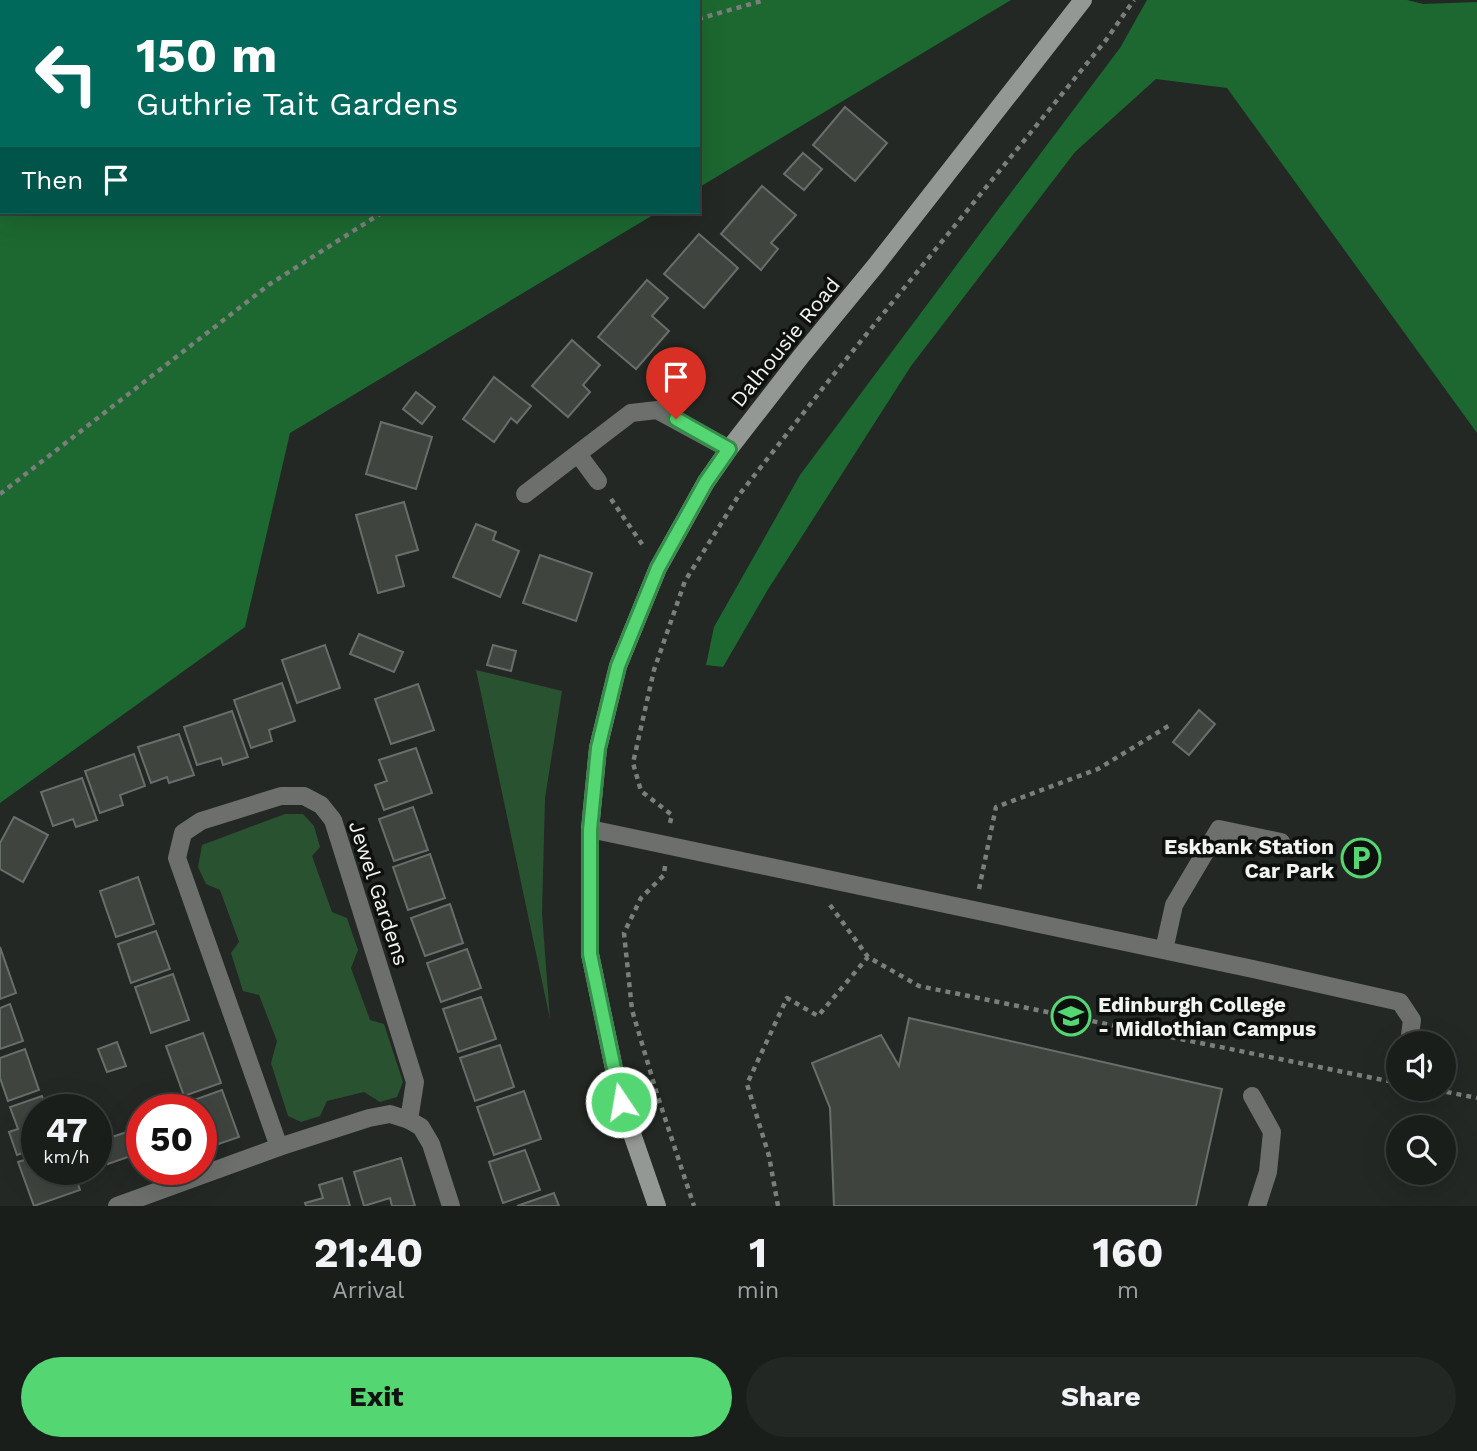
<!DOCTYPE html>
<html lang="en">
<head>
<meta charset="utf-8">
<style>
	body { margin:0; font-family:"Work Sans",sans-serif; background:#232724; color:#f1f3f6; height:100vh; display:flex; flex-direction:column; font-size:26px; white-space:nowrap }
	* { box-sizing:border-box; margin:0 }
	p { font-size:23px; color:#9fa2a3 }
	.icon { flex:none; width:38px; height:38px; fill:none; stroke:currentColor; stroke-width:2; stroke-linecap:round; stroke-linejoin:round }
	.map { position:relative; height:1206px; overflow:hidden }
	.panel { display:flex; flex-direction:column; background:#1a1e1b; flex:1 }
	.panel>* { flex:none }
	.top-card { position:absolute; left:0px; top:0px; width:700px; height:214px; box-shadow:0 7px 28px #0002,0 0 0 2px #383c3a; background:#00695c; color:#fff; overflow:hidden }
	.tools { position:absolute; left:1386px; top:1031px; display:grid; gap:14px }
	.tools a { display:grid; place-items:center; width:70px; height:70px; border-radius:50%; background:#1a1e1b; box-shadow:0 7px 28px #0002,0 0 0 2px #383c3a; font-size:35px }
	.speed { position:absolute; left:21px; top:1094px; display:flex; gap:14px; font-size:35px; font-weight:700; text-align:center }
	.speed>* { display:grid; place-content:center; width:91px; height:91px; border-radius:50%; background:#1a1e1b; box-shadow:0 7px 28px #0002,0 0 0 2px #383c3a; line-height:1 }
	.speed small { font-size:18px; font-weight:400 }
	.speed .limit { border:10px solid #d22; background:#fff; color:#111 }
	.pin { position:absolute; display:grid; place-items:center; width:60px; height:60px; color:#fff; margin:-72px -30px; border-radius:50% 50% 50% 0; rotate:-45deg; box-shadow:0 0 7px #0007 }
	.pin .icon { rotate:45deg }
	.me { position:absolute; width:77px; margin:-38px; rotate:348deg; stroke-linejoin:round; filter:drop-shadow(0 0 5px #0008) }
	.turn { display:flex; align-items:center; gap:24px; height:147px; padding:0 21px; font-size:32px }
	.turn .icon { width:91px; height:91px; stroke-width:2.5 }
	.turn b { display:block; font-size:49px; line-height:60px }
	.then { display:flex; align-items:center; height:66px; padding:0 21px; background:#0003; gap:14px; font-size:26px }
	.eta { display:flex; justify-content:space-evenly; align-items:center; height:119px; text-align:center }
	.eta b { font-size:42px; font-weight:700; line-height:49px }
	.cta { display:flex; gap:14px; margin-top:auto; padding:14px 21px }
	.cta a { flex:1; height:80px; border-radius:42px; background:#54d672; color:#111; font-size:28px; font-weight:700; line-height:80px; text-align:center }
	.cta a+a { background:#232724; color:#f1f3f6 }
	.map>svg:first-child { display:block }
</style>
</head>
<body>
<div class="map">
<svg width="1477" height="1206" viewBox="0 0 1477 1206">
	<rect width="100%" height="100%" fill="#232824"/>
	<g fill="#295230">
		<polygon points="476,670 562,691 545,798 542,913 550,1019"/>
		<polygon points="285,814 303,814 314,826 320,847 312,856 332,912 347,918 358,950 351,968 370,1020 384,1024 403,1082 397,1097 380,1102 364,1092 327,1101 320,1116 301,1122 288,1116 271,1063 277,1041 259,995 243,991 231,953 239,942 220,890 206,884 198,867 202,845"/>
	</g>
	<g fill="#1c6830">
		<polygon points="102,0 1011,0 698,188 698,2 102,2"/>
		<polygon points="1147,0 1407,0 1423,4 1477,2 1477,433 1227,88 1156,79 1075,152 911,366 767,591 723,667 706,665 714,627 800,475 985,227 1120,48"/>
		<polygon points="2,159 2,212 658,212 290,433 245,627 0,803 0,161"/>
	</g>
	<g fill="#3f443f" stroke="#686e69" stroke-width="2">
		<polygon points="845,107 887,143 855,181 813,145"/>
		<polygon points="803,153 822,169 804,190 784,174"/>
		<polygon points="762,186 796,215 771,243 778,249 761,270 721,234"/>
		<polygon points="699,234 738,268 704,308 664,274"/>
		<polygon points="647,280 668,298 652,316 669,331 636,369 598,337"/>
		<polygon points="572,340 600,365 583,385 590,392 568,417 532,386"/>
		<polygon points="494,377 531,406 517,423 511,418 494,442 463,419"/>
		<polygon points="416,392 435,407 422,424 403,409"/>
		<polygon points="381,422 432,437 416,489 366,474"/>
		<polygon points="404,502 418,550 396,556 404,586 378,593 356,515"/>
		<polygon points="476,524 496,532 493,540 519,551 500,597 453,577"/>
		<polygon points="540,555 592,573 576,621 523,603"/>
		<polygon points="359,634 403,652 394,672 350,654"/>
		<polygon points="325,645 340,688 297,703 282,660"/>
		<polygon points="493,645 516,651 511,671 487,665"/>
		<polygon points="282,683 295,721 269,730 272,741 251,748 234,700"/>
		<polygon points="418,684 434,730 391,744 375,699"/>
		<polygon points="1199,710 1215,724 1189,755 1173,742"/>
		<polygon points="232,711 248,757 223,765 221,758 197,765 184,727"/>
		<polygon points="179,734 194,775 169,783 167,777 151,783 138,747"/>
		<polygon points="416,748 432,793 384,810 375,785 387,781 379,760"/>
		<polygon points="134,754 145,786 120,795 123,805 100,813 85,771"/>
		<polygon points="82,778 97,820 76,827 73,819 53,826 41,792"/>
		<polygon points="413,807 428,850 394,861 379,819"/>
		<polygon points="14,817 48,835 23,882 0,869 0,843"/>
		<polygon points="430,854 445,898 408,910 393,867"/>
		<polygon points="138,877 154,924 116,937 100,891"/>
		<polygon points="450,904 463,943 425,956 411,918"/>
		<polygon points="156,931 170,969 131,983 118,944"/>
		<polygon points="0,947 16,993 0,999"/>
		<polygon points="467,949 481,988 441,1002 427,963"/>
		<polygon points="173,974 189,1020 151,1033 135,987"/>
		<polygon points="481,997 496,1039 458,1052 443,1009"/>
		<polygon points="10,1004 23,1041 0,1049 0,1008"/>
		<polygon points="909,1018 1222,1089 1196,1206 834,1206 830,1108 812,1063 881,1035 899,1066"/>
		<polygon points="203,1033 221,1083 184,1096 166,1046"/>
		<polygon points="117,1042 126,1066 107,1072 98,1049"/>
		<polygon points="500,1045 514,1087 475,1101 460,1058"/>
		<polygon points="25,1049 39,1090 8,1101 0,1078 0,1058"/>
		<polygon points="222,1090 239,1137 201,1150 201,1110 191,1110 188,1102"/>
		<polygon points="524,1091 541,1139 494,1155 477,1107"/>
		<polygon points="42,1096 47,1110 37,1110 37,1148 17,1155 9,1132 18,1129 10,1107"/>
		<polygon points="142,1127 142,1152 108,1164 100,1141"/>
		<polygon points="525,1150 540,1190 503,1203 489,1162"/>
		<polygon points="37,1156 37,1169 52,1169 54,1176 73,1169 80,1190 34,1206 18,1162"/>
		<polygon points="401,1158 415,1206 392,1206 390,1198 364,1206 354,1172"/>
		<polygon points="342,1178 350,1206 306,1206 305,1203 323,1198 319,1185"/>
		<polygon points="554,1193 559,1206 517,1206"/>
	</g>
	<g fill="none" stroke-linecap="round" stroke-linejoin="round">
		<g stroke="#7b7f7c" stroke-width="4.5" stroke-dasharray="5 5" stroke-linecap="butt">
			<polyline points="698,19 765,0"/>
			<polyline points="0,494 270,284 383,212"/>
			<polyline points="611,499 644,547"/>
			<polyline points="670,823 672,815 641,791 633,763 654,670 685,581 739,495 830,379 1106,40 1134,0"/>
			<polyline points="665,866 664,875 641,898 624,933 632,1010 657,1094 694,1206"/>
			<polyline points="979,889 996,807 1098,769 1170,725"/>
			<polyline points="830,905 868,957 919,986 1398,1083"/>
			<polyline points="1427,1088 1477,1098"/>
			<polyline points="778,1206 769,1156 747,1084 787,998 818,1016 868,957"/>
		</g>
		<g stroke="#6c6f6c" stroke-width="18">
			<polyline points="590,829 1253,969 1400,1002 1412,1020 1409,1043"/>
			<polyline points="1164,950 1174,905 1219,829 1281,842"/>
			<polyline points="1252,1096 1272,1132 1268,1172 1257,1206"/>
		</g>
		<g stroke="#6c6f6c" stroke-width="18">
			<polyline points="578,454 598,481"/>
			<polyline points="525,494 631,413 657,410 729,449"/>
			<polyline points="279,1147 177,858 183,833 201,821 281,796 304,796 321,805 333,820 415,1082 409,1120"/>
			<polyline points="117,1206 279,1147 369,1118 390,1114 409,1120 421,1127 431,1144 451,1206"/>
		</g>
		<polyline stroke="#949894" stroke-width="18" points="657,1206 621,1102 590,954 590,829 598,748 618,666 658,568 706,482 729,449 802,355 876,265 1083,0"/>
	</g>
	<g fill="none" stroke-linecap="round" stroke-linejoin="round">
		<defs>
			<polyline id="route" points="621,1102 590,954 590,830 598,748 618,666 658,568 706,482 729,449 676,419"/>
		</defs>
		<use href="#route" stroke="#378b4a" stroke-width="18"/>
		<use href="#route" stroke="#54d672" stroke-width="12"/>
	</g>
	<defs>
		<symbol id="parking-ring" viewBox="-11 -11 22 22"><circle r="9.5" fill="#0e100e" stroke="#54d672" stroke-width="1.5"/><path d="M-3.5-5.5H1a3.5 3.5 0 0 1 0 7H-1V5.5H-3.5ZM-1-3.4V-.6H.8a1.4 1.4 0 0 0 0-2.8Z" fill="#54d672"/></symbol>
		<symbol id="university-ring" viewBox="-11 -11 22 22"><circle r="9.5" fill="#0e100e" stroke="#54d672" stroke-width="1.5"/><path d="M0-5L7-2L0 1L-7-2ZM-4 1L0 2.5L4 1V4Q0 6-4 4Z" fill="#54d672"/></symbol>
	</defs>
	<g fill-rule="evenodd">
		<use href="#parking-ring" x="1339" y="836" width="44" height="44"/>
		<use href="#university-ring" x="1049" y="994" width="44" height="44"/>
	</g>
	<g text-anchor="middle" dominant-baseline="central" stroke-width="7" stroke-linejoin="round" paint-order="stroke">
		<g font-size="21" fill="#f1f4f1" stroke="#0e100e">
			<text transform="translate(785 342) rotate(-51)">Dalhousie Road</text>
			<text transform="translate(379 893) rotate(72)">Jewel Gardens</text>
		</g>
		<g font-size="21" font-weight="bold" fill="#f1f4f1" stroke="#0e100e" text-anchor="end">
			<text x="1334" y="846">Eskbank Station<tspan x="1334" dy="24">Car Park</tspan></text>
			<text x="1098" y="1004" text-anchor="start">Edinburgh College<tspan x="1098" dy="24">- Midlothian Campus</tspan></text>
		</g>
	</g>
</svg>
<div class="tools">
<a><svg class="icon" aria-label="sound" viewBox="0 0 24 24"><path d="M4 9h4l5-4v14l-5-4H4zM17 9q2 3 0 6"/></svg></a>
<a><svg class="icon" aria-label="search" viewBox="0 0 24 24"><circle cx="10" cy="10" r="6"/><path d="M15 15l6 6"/></svg></a>
</div>
<div class="speed"><div>47<small>km/h</small></div><div class="limit">50</div></div>
<div class="pin" style="left:676px;top:419px;background:#d93025"><svg class="icon" aria-label="arrive" viewBox="0 0 24 24"><path d="M6 21V4h12l-3 4 3 4H6"/></svg></div>
<svg class="me" style="left:621px;top:1102px" viewBox="-20 -20 40 40"><circle r="17" fill="#54d672" stroke="#fff" stroke-width="3"/><path d="M0-11L8 9 0 5-8 9z" fill="#fff"/></svg>
<div class="top-card">
<div class="turn"><svg class="icon" aria-label="left" viewBox="0 0 24 24"><path d="M17 20v-9H6M10 6l-5 5 5 5"/></svg><div><b>150 m</b>Guthrie Tait Gardens</div></div>
<div class="then">Then<svg class="icon" aria-label="arrive" viewBox="0 0 24 24"><path d="M6 21V4h12l-3 4 3 4H6"/></svg></div>
</div>
</div>
<section class="panel">
<div class="eta">
<div><b>21:40</b><p>Arrival</p></div>
<div><b>1</b><p>min</p></div>
<div><b>160</b><p>m</p></div>
</div>
<div class="cta"><a>Exit</a><a>Share</a></div>
</section>
</body>
</html>
